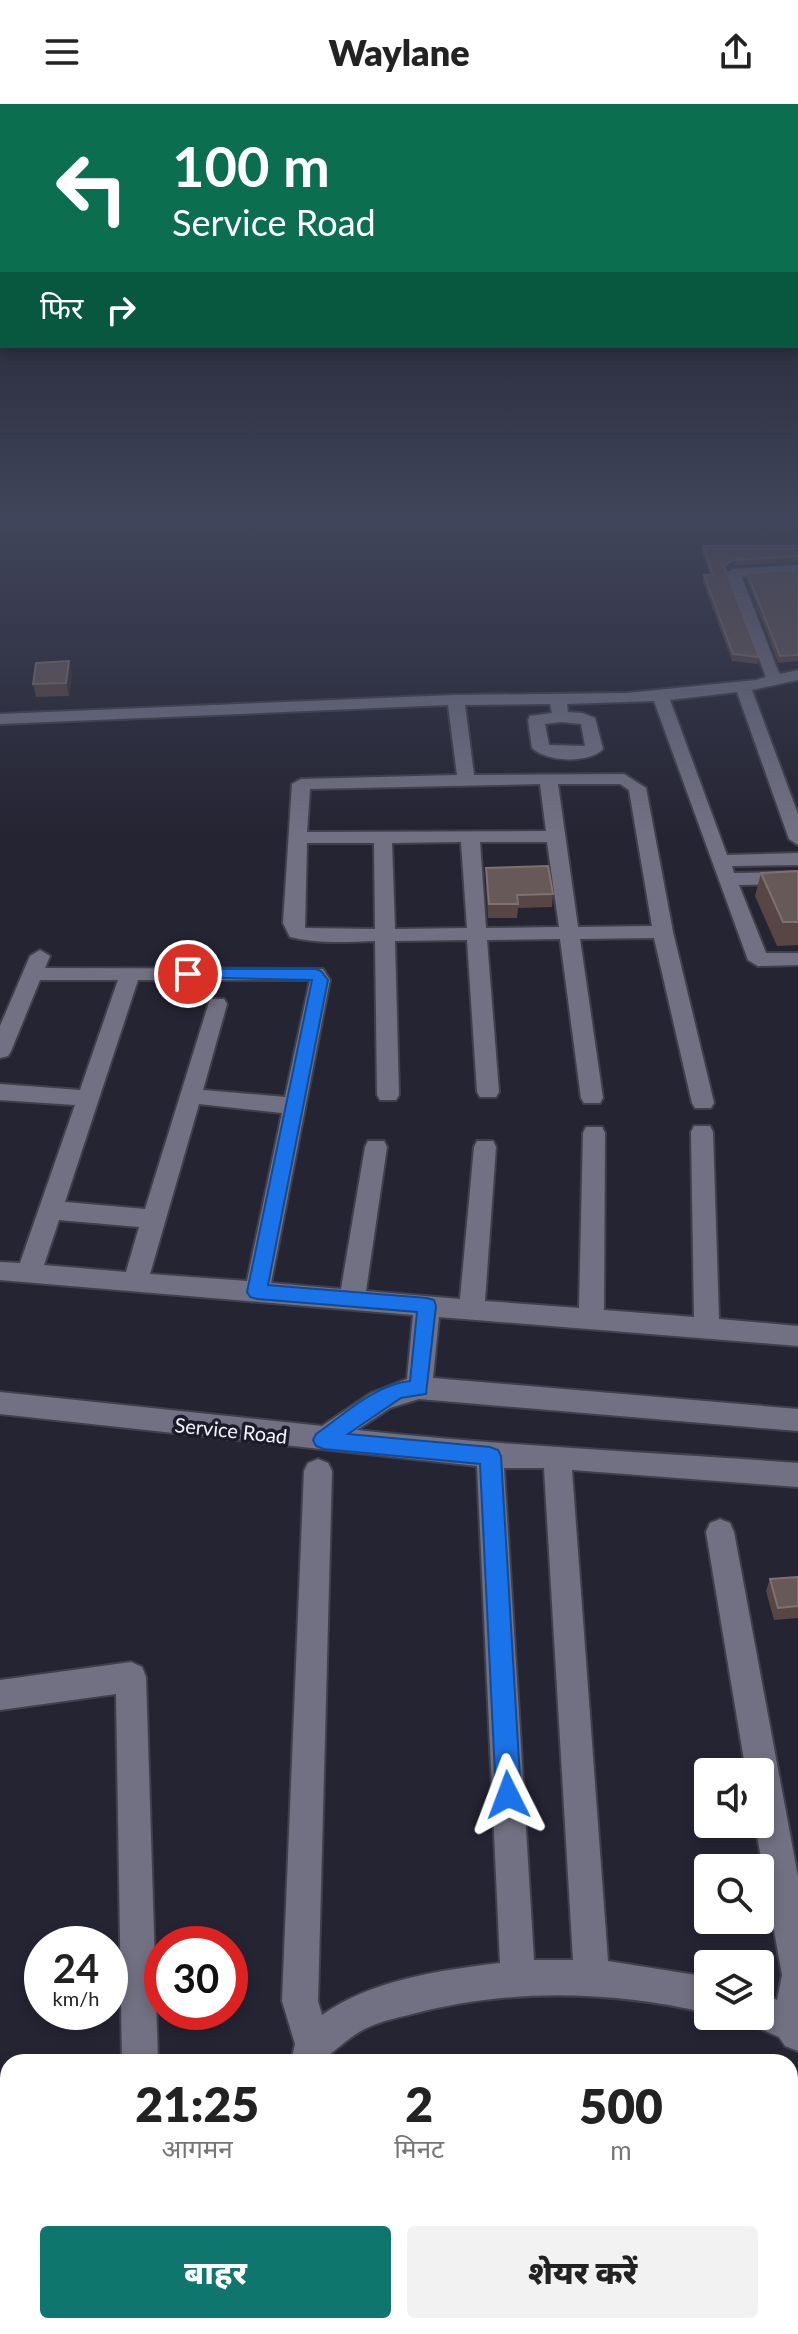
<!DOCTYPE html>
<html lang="hi">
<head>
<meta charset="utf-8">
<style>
	body { margin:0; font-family:Lato,"Noto Sans Devanagari",sans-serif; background:#f2f2f2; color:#222; height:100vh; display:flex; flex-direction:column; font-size:30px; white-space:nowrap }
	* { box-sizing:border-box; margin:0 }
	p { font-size:26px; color:#767676 }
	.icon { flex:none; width:44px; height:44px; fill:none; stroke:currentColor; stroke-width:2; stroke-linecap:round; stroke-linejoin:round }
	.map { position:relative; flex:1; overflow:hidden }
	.panel { position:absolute; left:0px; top:1950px; width:798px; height:280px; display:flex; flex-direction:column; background:#fff; border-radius:24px 24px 0 0; box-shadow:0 4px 12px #0003 }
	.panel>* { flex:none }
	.banner { position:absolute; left:0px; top:0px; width:798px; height:244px; box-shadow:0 4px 12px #0003; background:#0b6e4f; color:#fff; overflow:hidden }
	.controls { position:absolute; left:694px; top:1654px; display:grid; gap:16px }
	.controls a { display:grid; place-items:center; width:80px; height:80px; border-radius:8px; background:#fff; box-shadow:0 4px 12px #0003; font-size:40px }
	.speed { position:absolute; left:24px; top:1822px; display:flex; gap:16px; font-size:40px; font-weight:700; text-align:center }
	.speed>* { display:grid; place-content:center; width:104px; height:104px; border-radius:50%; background:#fff; box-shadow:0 4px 12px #0003; line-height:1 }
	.speed small { font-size:20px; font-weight:400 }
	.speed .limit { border:12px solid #d22; background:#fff; color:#111 }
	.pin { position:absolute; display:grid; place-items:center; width:68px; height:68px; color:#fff; margin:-34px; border:4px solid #fff; border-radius:50%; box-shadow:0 2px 8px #0007 }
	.me { position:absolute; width:88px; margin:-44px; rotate:357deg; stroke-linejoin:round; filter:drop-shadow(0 0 6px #0008) }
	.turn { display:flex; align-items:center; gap:28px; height:168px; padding:0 40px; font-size:36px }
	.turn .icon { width:104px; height:104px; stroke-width:2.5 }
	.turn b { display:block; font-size:56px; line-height:68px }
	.then { display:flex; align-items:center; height:76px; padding:0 40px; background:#0003; gap:16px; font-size:30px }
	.eta { display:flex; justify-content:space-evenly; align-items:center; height:136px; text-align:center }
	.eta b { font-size:48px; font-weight:800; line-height:56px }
	.action { display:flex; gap:16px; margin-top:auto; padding:16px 40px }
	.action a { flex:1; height:92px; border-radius:8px; background:#0f766e; color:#fff; font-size:32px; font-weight:800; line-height:92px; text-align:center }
	.action a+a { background:#f2f2f2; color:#222 }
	header { display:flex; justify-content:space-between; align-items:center; height:104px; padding:0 40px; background:#fff; font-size:36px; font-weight:800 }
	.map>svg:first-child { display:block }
</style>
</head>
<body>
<header><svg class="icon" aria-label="menu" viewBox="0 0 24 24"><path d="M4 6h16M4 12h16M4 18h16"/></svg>Waylane<svg class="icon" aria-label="share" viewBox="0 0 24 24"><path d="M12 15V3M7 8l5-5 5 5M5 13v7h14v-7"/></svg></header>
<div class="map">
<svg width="798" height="2230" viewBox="0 0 798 2230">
	<rect width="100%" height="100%" fill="#252433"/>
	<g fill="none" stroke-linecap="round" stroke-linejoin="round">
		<defs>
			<g id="minor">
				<path d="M 798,461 L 798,469 L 742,473 L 778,567 L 780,570 L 798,566 L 798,576 L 752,586 L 798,710 L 798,741 L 789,735 L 737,588 L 670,596 L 727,751 L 798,749 L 798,761 L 732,762 L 734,769 L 798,768 L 798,780 L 739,781 L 766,849 L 798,849 L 798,861 L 758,862 L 748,856 L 654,597 L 567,600 L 568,608 L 582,609 L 595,614 L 603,645 C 589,660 546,658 532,644 L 528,616 L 530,612 L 552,609 L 550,600 L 465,601 L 474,671 L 624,670 L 646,684 L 673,828 L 714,999 L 711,1004 L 695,1004 L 692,999 L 654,834 L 580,835 L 603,994 L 600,999 L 584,999 L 581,994 L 560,835 L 487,836 L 499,988 L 496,993 L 480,993 L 477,988 L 467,836 L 395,837 L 399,991 L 396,996 L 380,996 L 377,991 L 375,837 C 347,838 318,840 290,833 L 283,819 L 292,680 L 301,675 L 457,671 L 448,601 L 0,620 L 0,610 L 454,591 L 627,589 L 756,576 L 766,573 L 726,469 L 733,465 ZM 561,618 L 581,620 L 585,642 L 549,641 L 545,620 ZM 540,680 L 546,727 L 307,728 L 310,685 ZM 558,680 L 620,680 L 629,686 L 652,822 L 578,823 ZM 461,738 L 467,824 L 395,825 L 392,739 ZM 480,738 L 547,738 L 559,823 L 486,824 ZM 307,739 L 374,739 L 375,825 L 305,824 Z"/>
				<path d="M 40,846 L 50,852 L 45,864 L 323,865 L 330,876 L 271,1179 L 341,1185 L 365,1043 L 368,1037 L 384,1037 L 387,1043 L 366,1187 L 460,1195 L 474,1043 L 477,1037 L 493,1037 L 496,1043 L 485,1197 L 579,1204 L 583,1029 L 586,1023 L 602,1023 L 605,1029 L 604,1206 L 694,1213 L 691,1028 L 694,1022 L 710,1022 L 713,1028 L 719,1215 L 798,1222 L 798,1242 L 439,1213 L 433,1274 L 798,1305 L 798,1327 L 419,1295 L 390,1304 L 357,1326 C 504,1342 651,1348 798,1359 L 798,1383 L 572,1366 L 608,1857 L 708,1873 L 708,1909 C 611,1887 513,1884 416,1909 C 401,1913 384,1916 369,1923 C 354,1929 342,1941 329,1951 L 327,1958 L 291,1958 L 295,1940 L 282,1897 L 304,1367 L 308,1359 L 318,1355 L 328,1359 L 332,1367 L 318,1897 L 322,1911 C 371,1876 441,1866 500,1859 L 477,1362 L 0,1310 L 0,1288 L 322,1322 L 371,1289 L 407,1275 L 413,1211 L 0,1176 L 0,1158 L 20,1159 L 75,1001 L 0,996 L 0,980 L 80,986 L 118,876 L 40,876 L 11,947 L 8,952 L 0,954 L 0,922 L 30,852 ZM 138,876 L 310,876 L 285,993 L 203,986 L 227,900 L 224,895 L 210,895 L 145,1105 L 65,1098 ZM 199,1000 L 282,1009 L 247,1177 L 150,1170 ZM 59,1116 L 139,1123 L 126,1168 L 44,1161 ZM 504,1364 L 544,1364 L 573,1856 L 534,1856 Z"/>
				<polygon points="720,1415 730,1419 734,1428 798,1773 798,1947 785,1942 779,1933 747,1919 745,1912 760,1912 760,1888 777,1896 782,1871 755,1720 760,1720 760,1668 746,1668 706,1428 710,1419"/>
				<polygon points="131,1558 142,1563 146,1573 158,1958 122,1958 116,1590 0,1606 0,1576"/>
				<polygon points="798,2024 798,2065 790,2068 790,2028"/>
				<rect x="126" y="2222" width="40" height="8"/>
				<rect x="309" y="2222" width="40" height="8"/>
				<rect x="523" y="2222" width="40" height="8"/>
				<polygon points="732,2222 772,2222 773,2230 733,2230"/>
			</g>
		</defs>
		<use href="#minor" stroke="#40404c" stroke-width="4"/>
		<use href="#minor" fill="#727183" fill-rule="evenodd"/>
	</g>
	<g fill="#584645">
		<polygon points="703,442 798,442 798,458 733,462 726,466 759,553 758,560 732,557 703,478 704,471 710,471 702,448"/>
		<polygon points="798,466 798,557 778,559 746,476 747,469"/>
		<polygon points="72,570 69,592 36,593 33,580"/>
		<polygon points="486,764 553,790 552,803 518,804 517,814 488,814 486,777"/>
		<polygon points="798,767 798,841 777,842 755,792 761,769"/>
		<polygon points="798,1473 798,1514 774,1516 766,1487 770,1475"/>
	</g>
	<g fill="#3c3135">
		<polygon points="734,456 733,462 723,468 724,462"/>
		<polygon points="69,557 72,570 69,592 66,579"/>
	</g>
	<g fill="#685959" stroke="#7e7172" stroke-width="2">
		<polygon points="703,442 798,442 798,452 734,456 724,462 759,553 733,550 704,471 713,471"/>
		<polygon points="798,466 798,551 780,552 747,469"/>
		<polygon points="69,557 66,579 33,580 36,559"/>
		<polygon points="548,762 553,790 517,791 518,800 489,800 486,764"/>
		<polygon points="798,767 798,818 783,818 761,769"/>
		<polygon points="798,1473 798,1502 778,1504 770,1475"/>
	</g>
	<linearGradient id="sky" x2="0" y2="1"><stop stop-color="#14141c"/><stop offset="0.57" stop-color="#40455b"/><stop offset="1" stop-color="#40455b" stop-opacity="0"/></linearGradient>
	<rect width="798" height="729" fill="url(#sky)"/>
	<path fill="#1a73e8" stroke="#114b97" stroke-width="2" d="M 188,865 L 316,865 L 321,867 L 328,876 L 268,1181 L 427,1194 L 434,1196 L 436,1202 L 426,1290 L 401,1294 L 348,1330 L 490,1343 L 498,1346 L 501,1352 L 521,1691 L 517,1699 L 508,1703 L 500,1699 L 496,1691 L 480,1360 L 324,1345 L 316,1342 L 313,1336 L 316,1330 C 345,1310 374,1281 410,1277 L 417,1208 L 257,1195 L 250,1193 L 247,1188 L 312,876 L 183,873 L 183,867 Z"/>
	<g text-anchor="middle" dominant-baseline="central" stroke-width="7" stroke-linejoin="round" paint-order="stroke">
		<g font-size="20" fill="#f3f3fd" stroke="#1c1b29">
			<text transform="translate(231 1326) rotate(6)">Service Road</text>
		</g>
	</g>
</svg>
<div class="controls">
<a><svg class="icon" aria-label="sound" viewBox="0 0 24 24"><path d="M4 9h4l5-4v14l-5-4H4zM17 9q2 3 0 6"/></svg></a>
<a><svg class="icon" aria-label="search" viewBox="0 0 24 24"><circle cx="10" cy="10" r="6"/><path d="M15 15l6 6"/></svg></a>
<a><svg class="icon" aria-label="layers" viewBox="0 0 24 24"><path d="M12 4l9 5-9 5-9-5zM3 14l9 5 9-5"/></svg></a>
</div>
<div class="speed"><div>24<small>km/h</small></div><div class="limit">30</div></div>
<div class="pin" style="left:188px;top:870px;background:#d93025"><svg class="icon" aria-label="arrive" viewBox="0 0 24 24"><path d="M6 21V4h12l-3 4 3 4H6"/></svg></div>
<svg class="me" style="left:508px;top:1691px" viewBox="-20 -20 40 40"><path d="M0-17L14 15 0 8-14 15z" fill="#1a73e8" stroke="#fff" stroke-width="4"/></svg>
<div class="banner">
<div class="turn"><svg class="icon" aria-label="left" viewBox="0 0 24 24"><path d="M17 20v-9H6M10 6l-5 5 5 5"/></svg><div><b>100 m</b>Service Road</div></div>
<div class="then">फिर<svg class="icon" aria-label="right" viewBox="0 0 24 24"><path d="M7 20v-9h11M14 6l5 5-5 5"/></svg></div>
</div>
<section class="panel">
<div class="eta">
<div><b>21:25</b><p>आगमन</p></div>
<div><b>2</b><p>मिनट</p></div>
<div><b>500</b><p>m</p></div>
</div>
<div class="action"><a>बाहर</a><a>शेयर करें</a></div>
</section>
</div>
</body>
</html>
